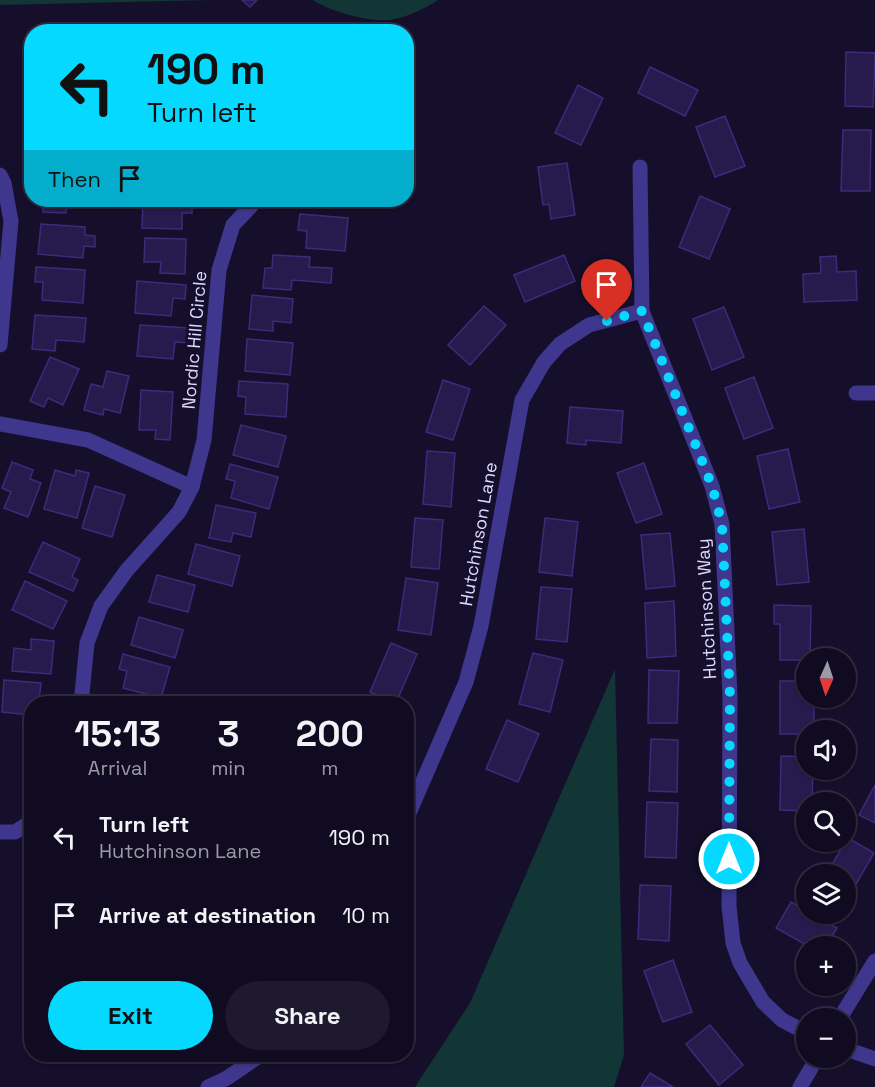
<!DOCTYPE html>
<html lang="en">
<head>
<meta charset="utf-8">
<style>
	body { margin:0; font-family:"Space Grotesk",sans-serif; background:#1e192d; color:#f1f3f6; height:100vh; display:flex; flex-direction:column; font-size:22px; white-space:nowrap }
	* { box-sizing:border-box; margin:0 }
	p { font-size:20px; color:#9c9ba5 }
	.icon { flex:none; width:33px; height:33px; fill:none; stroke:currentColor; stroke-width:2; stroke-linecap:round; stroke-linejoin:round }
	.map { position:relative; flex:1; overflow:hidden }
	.sheet { position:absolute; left:24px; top:696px; width:390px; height:366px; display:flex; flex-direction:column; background:#100b20; border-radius:24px; box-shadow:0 2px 4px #0004,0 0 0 2px #302b3e }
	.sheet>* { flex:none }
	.banner { position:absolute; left:24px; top:24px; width:390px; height:183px; border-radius:24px; box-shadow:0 2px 4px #0004,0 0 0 2px #302b3e; background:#05d9ff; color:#111; overflow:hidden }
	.needle { width:39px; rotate:183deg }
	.buttons { position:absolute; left:796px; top:648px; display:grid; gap:12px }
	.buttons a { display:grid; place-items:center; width:60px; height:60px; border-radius:50%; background:#100b20; box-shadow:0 2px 4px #0004,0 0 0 2px #302b3e; font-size:30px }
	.pin { position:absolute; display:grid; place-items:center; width:51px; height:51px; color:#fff; margin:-62px -26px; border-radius:50% 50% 50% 0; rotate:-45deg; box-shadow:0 0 6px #0007 }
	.pin .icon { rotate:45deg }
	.me { position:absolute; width:66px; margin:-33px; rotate:0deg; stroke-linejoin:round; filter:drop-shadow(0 0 4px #0008) }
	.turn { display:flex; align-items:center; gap:21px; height:126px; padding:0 24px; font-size:27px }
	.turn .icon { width:78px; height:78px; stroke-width:2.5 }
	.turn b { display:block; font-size:42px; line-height:51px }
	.then { display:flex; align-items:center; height:57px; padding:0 24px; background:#0003; gap:12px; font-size:22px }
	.eta { display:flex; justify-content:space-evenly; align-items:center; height:102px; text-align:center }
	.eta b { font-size:36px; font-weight:700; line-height:42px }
	.button { display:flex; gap:12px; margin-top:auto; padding:12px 24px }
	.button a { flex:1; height:69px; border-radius:36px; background:#05d9ff; color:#111; font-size:24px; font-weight:700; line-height:69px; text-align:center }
	.button a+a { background:#1e192d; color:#f1f3f6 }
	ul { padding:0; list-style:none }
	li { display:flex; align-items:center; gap:18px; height:78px; padding:0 24px }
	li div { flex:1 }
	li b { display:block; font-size:22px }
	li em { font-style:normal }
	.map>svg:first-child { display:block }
</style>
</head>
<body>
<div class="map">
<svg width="875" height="1087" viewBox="0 0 875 1087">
	<rect width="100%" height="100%" fill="#150f2b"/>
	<g fill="#123536">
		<polygon points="0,0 212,0 0,5"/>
		<path d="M 313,0 L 438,0 C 426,8 409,16 395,19 C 374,24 331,12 313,0 Z"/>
		<polygon points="615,669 624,1055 614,1087 415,1087 470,1003"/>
	</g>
	<g fill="#271a4d" stroke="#3e2a7b" stroke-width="1.5">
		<polygon points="242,0 257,0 250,7"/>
		<polygon points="846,52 875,53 873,107 845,106"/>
		<polygon points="650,67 698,90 685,116 638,93"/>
		<polygon points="578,85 603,98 581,145 555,133"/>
		<polygon points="725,116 745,166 715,177 696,127"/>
		<polygon points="843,130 871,130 870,191 841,191"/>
		<polygon points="567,163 575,215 551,219 549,204 543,205 538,167"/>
		<polygon points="700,196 730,209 709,259 679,247"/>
		<polygon points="43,200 99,200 99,203 67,203 66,213 43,212"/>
		<polygon points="143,200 192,200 192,213 182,213 182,229 142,228"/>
		<polygon points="300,214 348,218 345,251 306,248 307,231 298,230"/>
		<polygon points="41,224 85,227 85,235 95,236 95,247 84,246 83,258 38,254"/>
		<polygon points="145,238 186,239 185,274 160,273 161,262 144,262"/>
		<polygon points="273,255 310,257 309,267 332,268 331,283 292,280 291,290 263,288 265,268 272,268"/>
		<polygon points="564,255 575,281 525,302 514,275"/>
		<polygon points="836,256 837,272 856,271 857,300 804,302 803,274 821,273 820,257"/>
		<polygon points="36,267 85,270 83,303 42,300 43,282 35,282"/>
		<polygon points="137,281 186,285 185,299 173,298 171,316 135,313"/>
		<polygon points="252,295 293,299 291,323 273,321 273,331 249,329"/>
		<polygon points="484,306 506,325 470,365 448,345"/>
		<polygon points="724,307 744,357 712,370 693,319"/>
		<polygon points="35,315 86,318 84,342 56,340 55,351 32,349"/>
		<polygon points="140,325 189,328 188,343 175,342 173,359 137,356"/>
		<polygon points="247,339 293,343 290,375 245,371"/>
		<polygon points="50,357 79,369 63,405 48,398 44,407 30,401"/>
		<polygon points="107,371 129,376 120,413 104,409 103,415 84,410 91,384 103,387"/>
		<polygon points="754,377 773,428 744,439 725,388"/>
		<polygon points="443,380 470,389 453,440 426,432"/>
		<polygon points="239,381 288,384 286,417 245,414 246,397 238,396"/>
		<polygon points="141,390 173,392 170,440 155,439 156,430 139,430"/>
		<polygon points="570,407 623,411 621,443 586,440 586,445 567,443"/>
		<polygon points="241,425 286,436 278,467 233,455"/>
		<polygon points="788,449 800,502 769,509 757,456"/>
		<polygon points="427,451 455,453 451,507 423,504"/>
		<polygon points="12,462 33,470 30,479 41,483 28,517 4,508 11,492 2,488"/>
		<polygon points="644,463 662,514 636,523 617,473"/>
		<polygon points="230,464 278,477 269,509 231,498 235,481 226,479"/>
		<polygon points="55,470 75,476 76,470 89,473 77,518 44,509"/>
		<polygon points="95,486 125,495 112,537 82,528"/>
		<polygon points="216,505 256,513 251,537 233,533 231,542 209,538"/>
		<polygon points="415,518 443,520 439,569 411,567"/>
		<polygon points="545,518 578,522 572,576 539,572"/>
		<polygon points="804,529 809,582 777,585 772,532"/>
		<polygon points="670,533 675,586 646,589 641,535"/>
		<polygon points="43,542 80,559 72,577 78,580 73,591 29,572"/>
		<polygon points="196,544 240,556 232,586 188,574"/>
		<polygon points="157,575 195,585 188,612 149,602"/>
		<polygon points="406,578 438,583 431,635 398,630"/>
		<polygon points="25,581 67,601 53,629 12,610"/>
		<polygon points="541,587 572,589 567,642 536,639"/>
		<polygon points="674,601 676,656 647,658 645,603"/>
		<polygon points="774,605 811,606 810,658 807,658 807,660 780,660 780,624 774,624"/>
		<polygon points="139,617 183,630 175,658 131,645"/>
		<polygon points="31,639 54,641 51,674 12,671 14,648 31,650"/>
		<polygon points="391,643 417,654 396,703 370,692"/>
		<polygon points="533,653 563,660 550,712 519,704"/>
		<polygon points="123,654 170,667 161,698 123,688 127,671 119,669"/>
		<polygon points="649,670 679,671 677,723 648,723"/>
		<polygon points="4,680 41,683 39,701 51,702 51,704 32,704 32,715 2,712"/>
		<polygon points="780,681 807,681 807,698 814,698 814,730 807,730 807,734 780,734"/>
		<polygon points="507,720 539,734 518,782 486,769"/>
		<polygon points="651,739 678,740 677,792 649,791"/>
		<polygon points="781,756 807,757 807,770 813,770 812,802 807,802 807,811 780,810"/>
		<polygon points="875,785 875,823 859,815"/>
		<polygon points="647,802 678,803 676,858 645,857"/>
		<polygon points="848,838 874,853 848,898 846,874 826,874"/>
		<polygon points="640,885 671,886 669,941 638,939"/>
		<polygon points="791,902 807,911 807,914 812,914 837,928 826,946 808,946 776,928"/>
		<polygon points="673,960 692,1012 663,1022 644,971"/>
		<polygon points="710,1025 743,1065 719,1085 686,1044"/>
		<polygon points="650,1073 673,1087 641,1087"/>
	</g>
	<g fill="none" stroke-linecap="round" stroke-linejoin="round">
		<g stroke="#3f378d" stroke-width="15">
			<polyline points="640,167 642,311 712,486 722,524 730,696 729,906 733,943 740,963 763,1002 782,1020 807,1033"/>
			<polyline points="0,175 4,183 11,221 0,345"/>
			<polyline points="856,393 875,393"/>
			<polyline points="0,424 88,440 192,487"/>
			<polyline points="81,704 87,643 101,606 127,570 179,512 192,487 204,440 219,270 233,225 252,205"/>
			<polyline points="406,820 466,682 481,626 522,400 544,362 560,344 589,325 642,311"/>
			<polyline points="0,832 15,832 32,821"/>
			<polyline points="840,1018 875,961"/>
			<polyline points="846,1049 875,1059"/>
			<polyline points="208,1087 227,1078 262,1054"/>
			<polyline points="800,1087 817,1058"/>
		</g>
	</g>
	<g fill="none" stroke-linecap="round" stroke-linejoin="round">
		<polyline stroke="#05d9ff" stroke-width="10" stroke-dasharray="0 18" points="607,321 642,311 712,486 722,524 730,696 729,859"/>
	</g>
	<g text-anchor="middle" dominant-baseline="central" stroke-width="6" stroke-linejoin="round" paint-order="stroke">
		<g font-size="18" fill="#dfd9ff" stroke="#150f2b">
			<text transform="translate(194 340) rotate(-85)">Nordic Hill Circle</text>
			<text transform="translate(478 534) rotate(-80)">Hutchinson Lane</text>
			<text transform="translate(706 609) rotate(-93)">Hutchinson Way</text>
		</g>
	</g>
</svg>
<div class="buttons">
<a><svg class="needle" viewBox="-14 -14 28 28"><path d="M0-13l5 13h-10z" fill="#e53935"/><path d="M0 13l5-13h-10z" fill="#9c9ba5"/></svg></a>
<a><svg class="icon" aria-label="sound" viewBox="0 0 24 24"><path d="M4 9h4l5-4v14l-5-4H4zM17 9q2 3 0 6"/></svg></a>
<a><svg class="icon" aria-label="search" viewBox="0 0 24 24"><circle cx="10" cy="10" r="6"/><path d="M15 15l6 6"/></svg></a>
<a><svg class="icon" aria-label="layers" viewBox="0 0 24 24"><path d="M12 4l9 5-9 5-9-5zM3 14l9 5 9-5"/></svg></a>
<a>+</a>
<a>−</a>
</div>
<div class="pin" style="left:607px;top:321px;background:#d93025"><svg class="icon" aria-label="arrive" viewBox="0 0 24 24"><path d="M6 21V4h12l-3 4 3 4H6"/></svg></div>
<svg class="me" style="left:729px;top:859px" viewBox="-20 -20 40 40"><circle r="17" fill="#05d9ff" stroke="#fff" stroke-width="3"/><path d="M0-11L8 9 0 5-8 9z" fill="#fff"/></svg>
<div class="banner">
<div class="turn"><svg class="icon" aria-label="left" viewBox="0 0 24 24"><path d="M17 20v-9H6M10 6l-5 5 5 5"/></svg><div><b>190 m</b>Turn left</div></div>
<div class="then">Then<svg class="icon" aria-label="arrive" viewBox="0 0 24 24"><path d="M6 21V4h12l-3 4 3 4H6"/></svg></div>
</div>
<section class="sheet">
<div class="eta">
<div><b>15:13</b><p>Arrival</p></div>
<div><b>3</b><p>min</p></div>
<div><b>200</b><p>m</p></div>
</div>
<ul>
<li><svg class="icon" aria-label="left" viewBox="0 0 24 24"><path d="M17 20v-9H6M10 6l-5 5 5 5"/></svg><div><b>Turn left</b><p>Hutchinson Lane</p></div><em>190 m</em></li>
<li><svg class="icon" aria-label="arrive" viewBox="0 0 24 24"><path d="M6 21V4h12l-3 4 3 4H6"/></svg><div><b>Arrive at destination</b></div><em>10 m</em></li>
</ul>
<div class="button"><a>Exit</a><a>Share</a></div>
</section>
</div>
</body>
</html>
